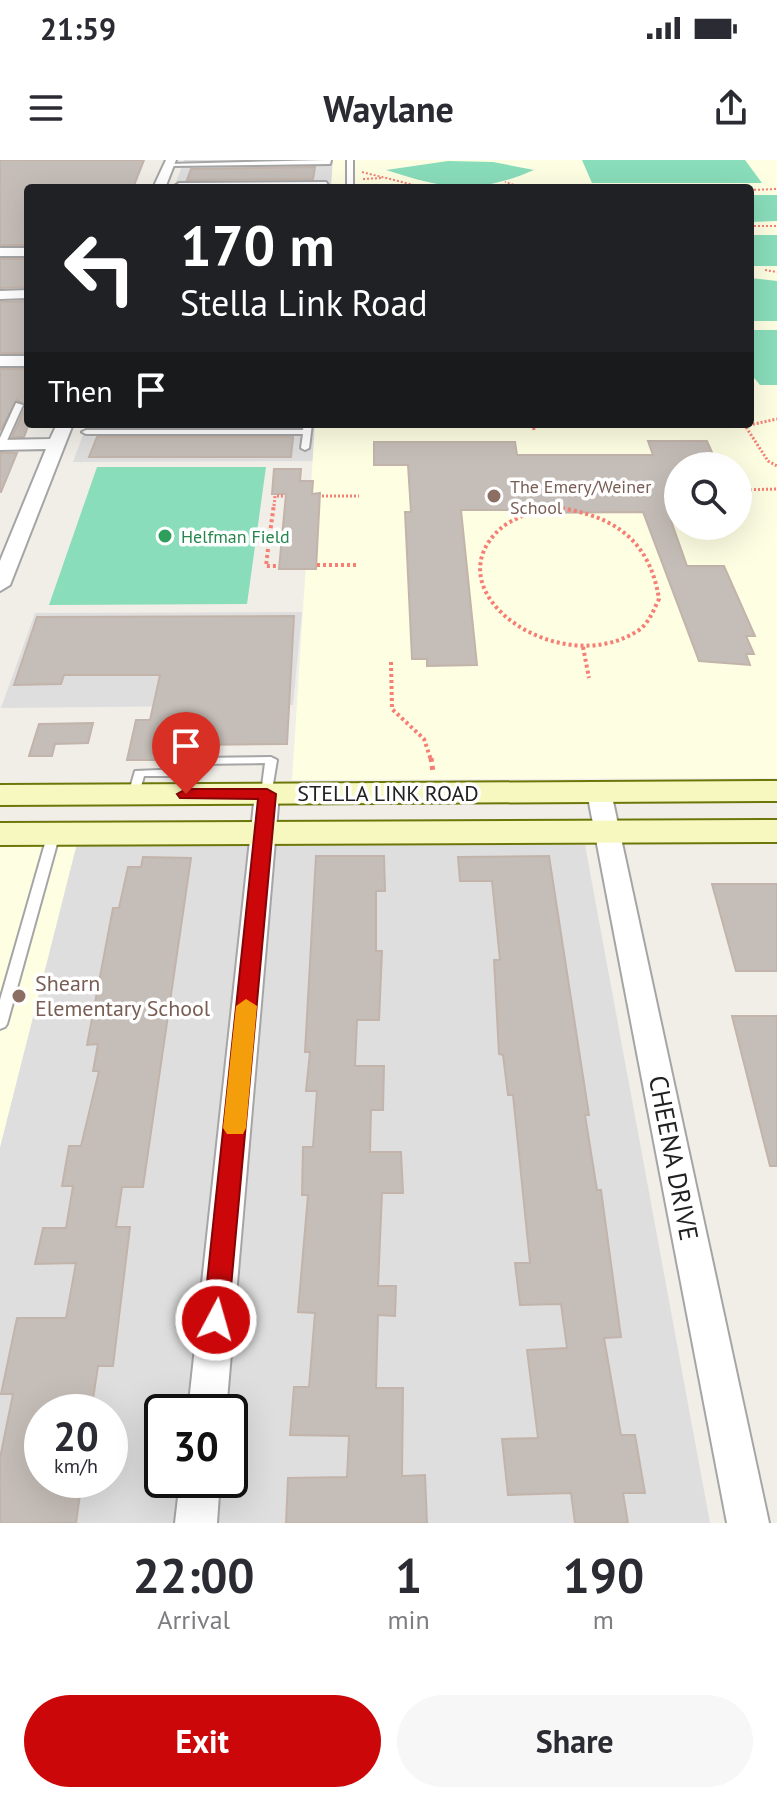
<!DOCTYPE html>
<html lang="en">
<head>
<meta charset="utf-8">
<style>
	body { margin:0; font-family:"PT Sans",sans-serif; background:#f7f7f7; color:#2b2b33; height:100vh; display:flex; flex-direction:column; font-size:30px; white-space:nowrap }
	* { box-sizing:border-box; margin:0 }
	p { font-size:26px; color:#7c7c81 }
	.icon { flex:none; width:44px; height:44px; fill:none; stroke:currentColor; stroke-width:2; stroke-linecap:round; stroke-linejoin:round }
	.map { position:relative; height:1363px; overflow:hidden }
	.drawer { display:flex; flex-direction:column; background:#fff; flex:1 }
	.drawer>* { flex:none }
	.banner { position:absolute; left:24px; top:24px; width:730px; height:244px; border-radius:8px; box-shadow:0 8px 32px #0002; background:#202124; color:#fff; overflow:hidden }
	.fabs { position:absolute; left:664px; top:292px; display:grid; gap:16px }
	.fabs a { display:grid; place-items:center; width:88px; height:88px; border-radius:50%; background:#fff; box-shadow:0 8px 32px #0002; font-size:40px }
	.speed { position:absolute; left:24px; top:1234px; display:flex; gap:16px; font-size:40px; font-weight:700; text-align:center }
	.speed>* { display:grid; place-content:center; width:104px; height:104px; border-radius:50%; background:#fff; box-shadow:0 8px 32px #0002; line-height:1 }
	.speed small { font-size:20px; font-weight:400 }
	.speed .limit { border:4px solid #111; border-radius:12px; background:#fff; color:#111 }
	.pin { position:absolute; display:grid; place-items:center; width:68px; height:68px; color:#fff; margin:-82px -34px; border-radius:50% 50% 50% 0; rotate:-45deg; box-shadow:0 0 8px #0007 }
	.pin .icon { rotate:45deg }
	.me { position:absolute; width:88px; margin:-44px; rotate:6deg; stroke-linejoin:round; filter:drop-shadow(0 0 6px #0008) }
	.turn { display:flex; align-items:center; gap:28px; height:168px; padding:0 24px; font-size:36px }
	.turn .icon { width:104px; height:104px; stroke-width:2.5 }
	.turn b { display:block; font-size:56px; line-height:68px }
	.then { display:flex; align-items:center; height:76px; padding:0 24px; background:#0003; gap:16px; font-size:30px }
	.eta { display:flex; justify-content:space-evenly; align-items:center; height:136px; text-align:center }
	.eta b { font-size:48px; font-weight:700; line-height:56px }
	.action { display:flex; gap:16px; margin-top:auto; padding:16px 24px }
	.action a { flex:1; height:92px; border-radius:48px; background:#cb070a; color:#fff; font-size:32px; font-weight:700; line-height:92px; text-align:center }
	.action a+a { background:#f7f7f7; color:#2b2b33 }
	.status { display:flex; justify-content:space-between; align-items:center; height:56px; padding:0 40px; background:#fff; direction:ltr }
	.status svg { height:22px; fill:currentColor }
	header { display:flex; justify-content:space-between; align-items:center; height:104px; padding:0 24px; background:#fff; font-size:36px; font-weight:700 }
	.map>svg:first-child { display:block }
</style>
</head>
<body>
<div class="status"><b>21:59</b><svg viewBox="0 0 49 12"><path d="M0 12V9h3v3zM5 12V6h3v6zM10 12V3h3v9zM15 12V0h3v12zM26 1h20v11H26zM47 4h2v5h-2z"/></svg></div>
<header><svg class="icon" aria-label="menu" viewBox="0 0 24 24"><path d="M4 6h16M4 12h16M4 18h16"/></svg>Waylane<svg class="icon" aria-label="share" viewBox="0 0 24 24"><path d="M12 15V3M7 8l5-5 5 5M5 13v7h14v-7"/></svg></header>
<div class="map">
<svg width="777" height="1363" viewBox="0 0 777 1363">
	<rect width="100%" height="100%" fill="#f1eee8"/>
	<g fill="#dfdede" fill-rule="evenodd">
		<polygon points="184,0 333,0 331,28 174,28"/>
		<polygon points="87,264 315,264 313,301 73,302"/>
		<polygon points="302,452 293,545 1,548 35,453"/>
		<path d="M 77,683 L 585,685 L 710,1363 L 0,1363 L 0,987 ZM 42,1252 L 110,1252 L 110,1320 L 42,1320 ZM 162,1252 L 230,1252 L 230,1320 L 162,1320 Z"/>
	</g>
	<g fill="#fefee3" fill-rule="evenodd">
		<path d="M 333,0 L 777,0 L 777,618 L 292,620 L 315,264 L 750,264 L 750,28 L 331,28 ZM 678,306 L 738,306 L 738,366 L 678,366 Z"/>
		<polygon points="77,683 0,987 0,684"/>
	</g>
	<g fill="#89ddbb">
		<polygon points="582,0 745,0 762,23 592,23"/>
		<path d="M 448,1 L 493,2 L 534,10 C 476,35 444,29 386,10 Z"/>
		<polygon points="750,35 777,35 777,61 750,62"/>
		<rect x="750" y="75" width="27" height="31"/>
		<polygon points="750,118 777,121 777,161 750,161"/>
		<polygon points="750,170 777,170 777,225 760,225 750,213"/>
		<polygon points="97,307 266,307 247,444 49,445"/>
	</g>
	<g fill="#c5bdb7" stroke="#c2b4aa" stroke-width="2">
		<polygon points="0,0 144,0 133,28 28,28 28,85 0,85"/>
		<polygon points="315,7 313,19 187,20 191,9"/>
		<polygon points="0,99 28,99 28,127 0,128"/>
		<polygon points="28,141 28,193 0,193 0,142"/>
		<polygon points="0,209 28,209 28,266 24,277 12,277 26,246 17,240 0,271"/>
		<polygon points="101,264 295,264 295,267 100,267"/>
		<polygon points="97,277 293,277 291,297 89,297"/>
		<polygon points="648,281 707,281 718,306 678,306 678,328 665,328 674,352 668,352 687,406 724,406 755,476 746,476 754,494 746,494 750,505 699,501 643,352 521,353 520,350 461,350 477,505 427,506 427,499 412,499 405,352 411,352 408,305 374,305 374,282 515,282 517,295 653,295"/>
		<polygon points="0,293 17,293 1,332 0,332"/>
		<polygon points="274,309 301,309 300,321 313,321 312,334 320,333 316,409 279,409 286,334 272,334"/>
		<polygon points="294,456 287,584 195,585 194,595 183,600 127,600 136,560 150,560 160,515 64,515 61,524 14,525 37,457"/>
		<polygon points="93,563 88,583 55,584 52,596 29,596 39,564"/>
		<polygon points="316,696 384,696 385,731 376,731 376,791 382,791 379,860 357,860 355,906 384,906 383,950 371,950 370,992 401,992 403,1033 382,1033 378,1126 396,1126 395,1156 378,1155 376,1228 403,1228 402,1316 425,1315 427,1363 286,1363 288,1318 347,1317 349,1276 290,1275 294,1227 309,1227 315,1153 298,1152 308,1035 302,1035 303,987 313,987 317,931 306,931 310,892 305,892"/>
		<polygon points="549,696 589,955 585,955 597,1030 601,1030 621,1177 604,1178 621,1275 635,1275 645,1333 623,1333 628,1363 575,1363 571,1333 508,1335 502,1279 538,1278 527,1190 567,1188 561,1144 520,1145 515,1103 530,1103 513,935 508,935 503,895 499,894 494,800 500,800 492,721 460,721 458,697"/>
		<polygon points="143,697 191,698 143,1027 122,1027 116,1067 130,1067 113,1206 98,1206 91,1252 42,1252 42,1320 82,1320 76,1363 0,1363 0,1298 13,1234 1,1234 17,1158 66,1158 76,1103 35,1104 43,1068 66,1068 73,1026 62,1026 69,986 81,986 99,911 93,911 98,884 87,885 113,748 119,748 128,707 141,707"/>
		<polygon points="712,724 777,724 777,811 736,811"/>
		<polygon points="732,856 777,856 777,1006 770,1006"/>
	</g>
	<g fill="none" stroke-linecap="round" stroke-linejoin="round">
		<defs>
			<g id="lane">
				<polygon points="325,0 331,0 330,4 170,6 167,4"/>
				<polygon points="347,0 353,0 353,24 350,26 347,24"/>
				<polygon points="326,22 328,25 179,27 176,25 179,23"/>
				<polygon points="16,243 23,245 5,285 0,287 0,278"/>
				<polygon points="304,264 312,264 309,288 305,290 301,288 303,274 86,274 82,272 86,270 303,270"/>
				<polygon points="271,597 277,600 271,636 263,636 261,634 265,603 196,604 192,634 186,637 180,634 183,616 144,616 138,637 134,638 128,635 135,611 184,609 185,601 191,598"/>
				<polygon points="54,669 60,673 7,864 5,867 0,869 0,840 48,673"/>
			</g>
			<g id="street">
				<polygon points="166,0 176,0 165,28 153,28"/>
				<rect x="0" y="88" width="28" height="8"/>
				<polygon points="28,130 28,138 0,139 0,131"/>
				<rect x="0" y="196" width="28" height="10"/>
				<polygon points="57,264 73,264 10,425 0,431 0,401 46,289 0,290 0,280 50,279"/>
				<polygon points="599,625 611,632 769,1363 727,1363 587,632"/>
				<polygon points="267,627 279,634 226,1252 188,1252 255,634"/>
				<polygon points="180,1320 220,1320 217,1363 175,1363"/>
			</g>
			<g id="secondary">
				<polygon points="777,621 777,641 0,645 0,625"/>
				<polygon points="777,660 777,682 0,685 0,663"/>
			</g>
		</defs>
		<use href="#lane" stroke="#a5a5a5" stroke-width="4"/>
		<use href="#street" stroke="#a5a5a5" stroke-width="4"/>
		<use href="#secondary" stroke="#6d7709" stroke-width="4"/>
		<g stroke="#f57f74" stroke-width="2" stroke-dasharray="2 2" stroke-linecap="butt">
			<polyline points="362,12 426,28"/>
			<polyline points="363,19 383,18"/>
			<polyline points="490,25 501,28"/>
			<polyline points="697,27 724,28"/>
			<polyline points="430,28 439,25"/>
			<polyline points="503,28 514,25 505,22"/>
			<polyline points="750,30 777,29"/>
			<polyline points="750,66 777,66"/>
			<polyline points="765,110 777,112"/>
		</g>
		<g stroke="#f57f74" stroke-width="3" stroke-dasharray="2 2" stroke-linecap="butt">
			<polyline points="533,264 534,270"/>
			<polyline points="744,264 768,301 777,306"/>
			<polyline points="745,266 777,259"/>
			<polyline points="667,330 678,330"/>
			<polyline points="738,330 777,329"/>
			<polyline points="322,336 359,336"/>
			<polyline points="274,346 275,336 283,336"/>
		</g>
		<g stroke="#f57f74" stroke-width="4" stroke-dasharray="3 3" stroke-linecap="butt">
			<path d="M 544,346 C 606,352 649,374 659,439 C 654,449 649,463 639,470 C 561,522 430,433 500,369 C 511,359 531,353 544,346 Z"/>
			<polyline points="269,380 274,344"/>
			<polyline points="268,389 266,406 277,406"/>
			<polyline points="317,405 358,405"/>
			<polyline points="583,487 589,518"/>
			<polyline points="391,502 392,549 424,579 431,600"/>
		</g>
		<polyline stroke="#f57f74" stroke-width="5" stroke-dasharray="4 4" stroke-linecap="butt" points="431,598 433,612"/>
		<use href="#lane" fill="#fff" fill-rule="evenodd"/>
		<use href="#street" fill="#fff" fill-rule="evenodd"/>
		<use href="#secondary" fill="#f6f8bf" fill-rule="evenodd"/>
	</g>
	<polygon fill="#cb070a" stroke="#840506" stroke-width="2" points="186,629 267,629 276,634 228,1160 225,1168 216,1171 207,1168 203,1160 258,639 180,638 177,634"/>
	<polygon fill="#f59e0b" points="246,839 257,846 246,968 243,974 227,974 223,968 236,846"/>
	<g fill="#8d6e63" stroke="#fff" stroke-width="3">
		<circle cx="494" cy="336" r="8"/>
		<circle cx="19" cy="836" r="8"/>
	</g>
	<circle fill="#2e9e5b" stroke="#fff" stroke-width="3" cx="165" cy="376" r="8"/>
	<g text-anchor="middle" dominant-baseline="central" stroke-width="7" stroke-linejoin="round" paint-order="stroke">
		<g font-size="18" fill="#785e54" stroke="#fff" text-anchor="start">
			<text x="510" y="326">The Emery/Weiner<tspan x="510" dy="21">School</tspan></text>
		</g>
		<g font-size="18" fill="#27864d" stroke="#fff" text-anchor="start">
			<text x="181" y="376">Helfman Field</text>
		</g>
		<g font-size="22" fill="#212121" stroke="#fff">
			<text x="388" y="633">STELLA LINK ROAD</text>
		</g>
		<g font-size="22" fill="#785e54" stroke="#fff" text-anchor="start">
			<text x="35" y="823">Shearn<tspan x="35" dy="25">Elementary School</tspan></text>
		</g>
		<g font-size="26" fill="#212121" stroke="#fff">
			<text transform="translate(674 998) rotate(79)">CHEENA DRIVE</text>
		</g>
	</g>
</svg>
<div class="fabs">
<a><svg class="icon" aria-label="search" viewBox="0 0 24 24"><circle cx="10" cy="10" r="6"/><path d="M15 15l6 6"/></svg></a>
</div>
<div class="speed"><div>20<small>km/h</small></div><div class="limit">30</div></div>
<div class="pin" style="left:186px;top:634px;background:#d93025"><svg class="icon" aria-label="arrive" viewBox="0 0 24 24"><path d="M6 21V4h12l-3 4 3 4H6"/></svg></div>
<svg class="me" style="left:216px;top:1160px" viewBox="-20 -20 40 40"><circle r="17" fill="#cb070a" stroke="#fff" stroke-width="3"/><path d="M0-11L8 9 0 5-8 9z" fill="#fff"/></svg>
<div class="banner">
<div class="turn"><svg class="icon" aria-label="left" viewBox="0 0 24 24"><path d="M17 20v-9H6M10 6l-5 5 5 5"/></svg><div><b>170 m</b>Stella Link Road</div></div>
<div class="then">Then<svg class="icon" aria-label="arrive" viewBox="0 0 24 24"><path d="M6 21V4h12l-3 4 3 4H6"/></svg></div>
</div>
</div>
<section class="drawer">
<div class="eta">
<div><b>22:00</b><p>Arrival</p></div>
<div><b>1</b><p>min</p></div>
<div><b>190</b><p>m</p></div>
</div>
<div class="action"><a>Exit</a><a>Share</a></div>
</section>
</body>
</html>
